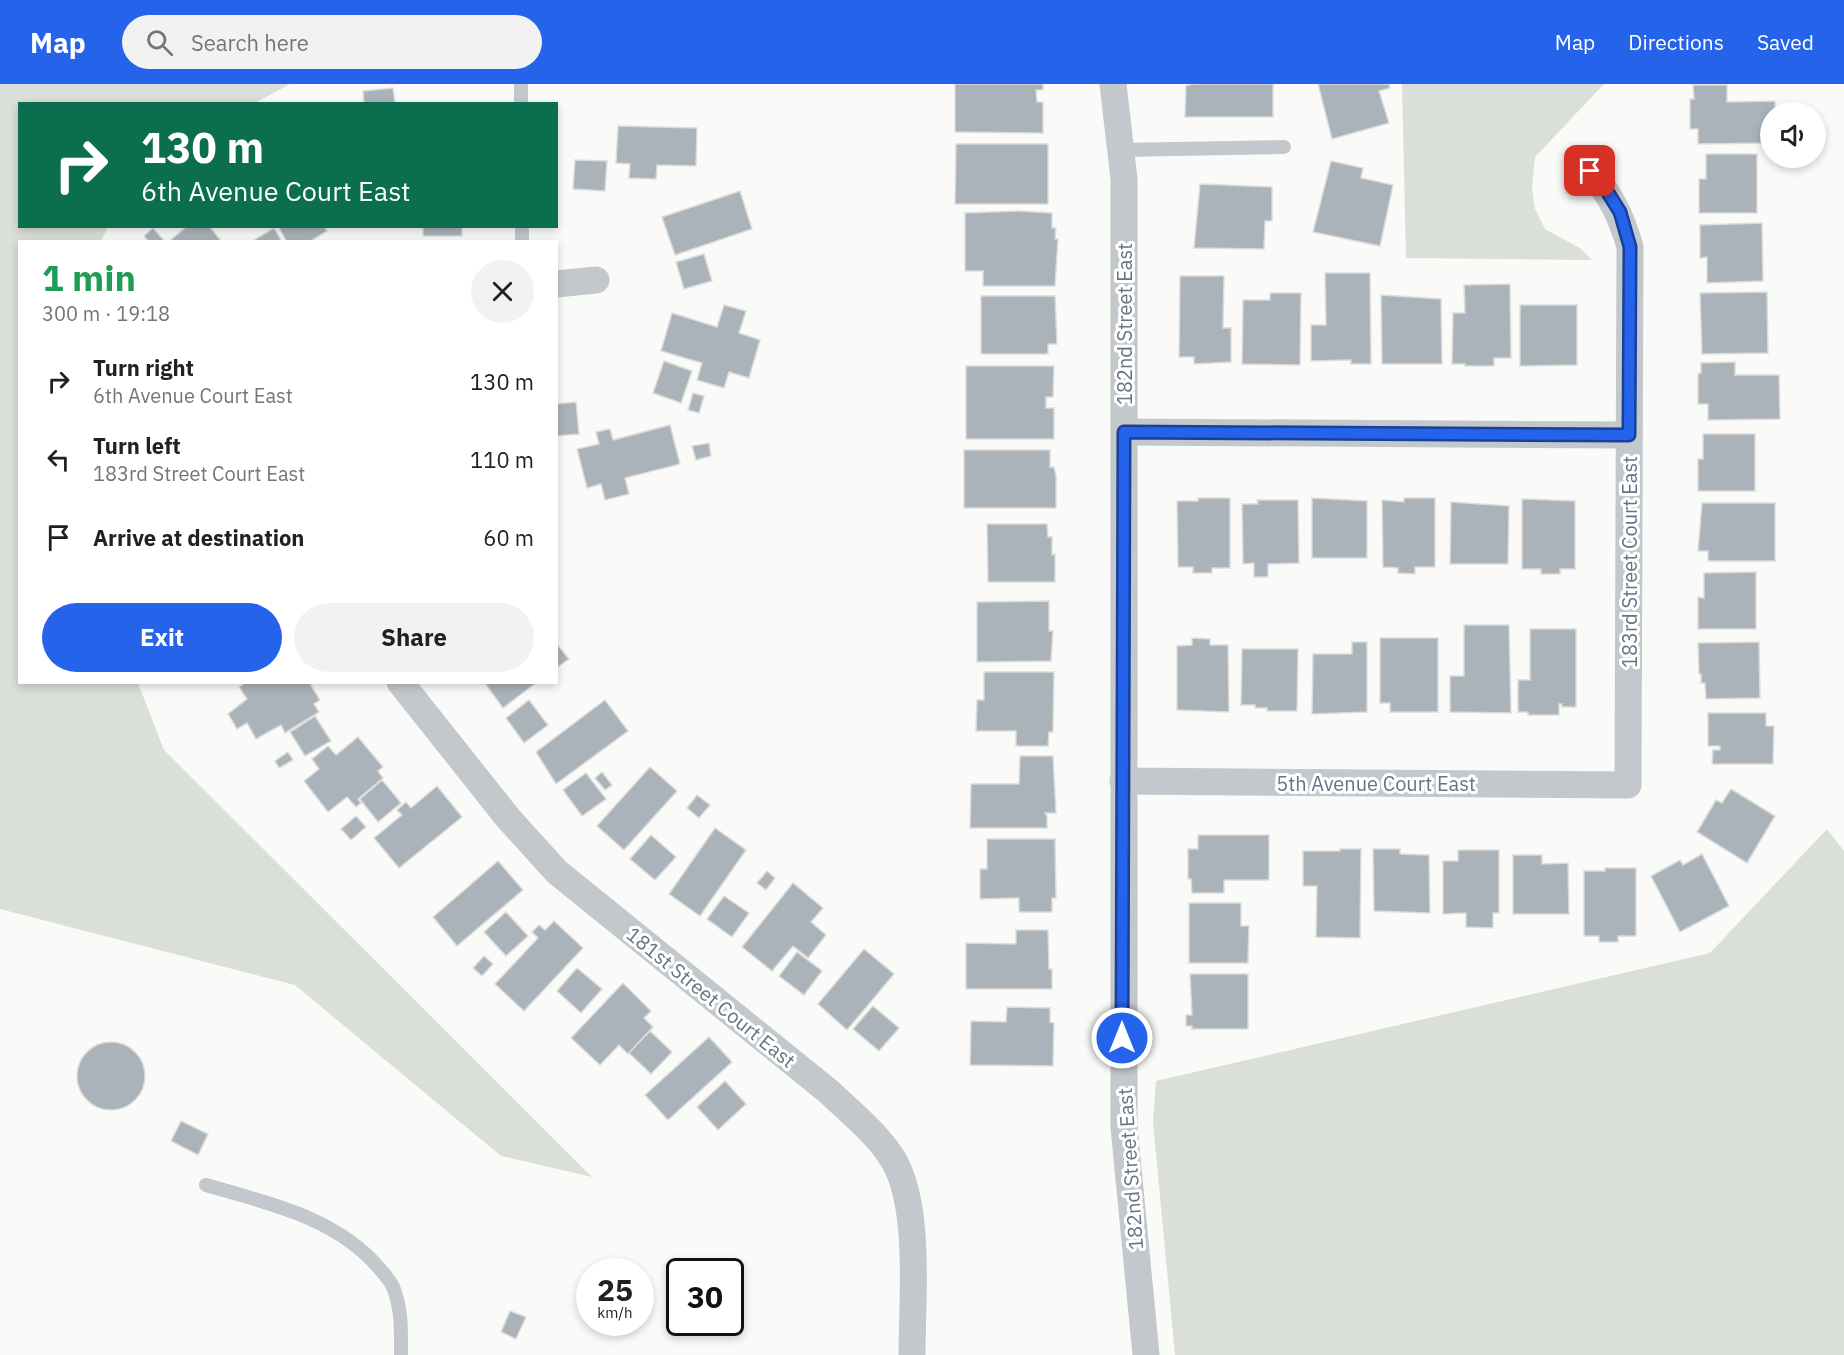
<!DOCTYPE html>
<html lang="en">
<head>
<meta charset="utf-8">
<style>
	body { margin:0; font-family:"IBM Plex Sans",sans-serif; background:#f2f2f2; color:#202124; height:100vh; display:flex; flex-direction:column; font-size:22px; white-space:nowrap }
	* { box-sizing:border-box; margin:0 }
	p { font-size:20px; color:#757577 }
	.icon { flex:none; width:33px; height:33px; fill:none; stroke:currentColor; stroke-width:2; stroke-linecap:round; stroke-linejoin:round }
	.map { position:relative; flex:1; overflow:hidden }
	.sheet { position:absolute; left:18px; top:156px; width:540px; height:444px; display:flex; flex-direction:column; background:#fff; border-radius:0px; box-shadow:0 3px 9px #0003 }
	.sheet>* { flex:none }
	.hud { position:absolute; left:18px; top:18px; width:540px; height:126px; border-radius:0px; box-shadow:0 3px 9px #0003; background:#0b6e4f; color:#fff; overflow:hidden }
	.fabs { position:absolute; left:1760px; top:18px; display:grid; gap:12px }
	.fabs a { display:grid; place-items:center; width:66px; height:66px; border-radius:50%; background:#fff; box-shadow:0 3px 9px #0003; font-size:30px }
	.speed { position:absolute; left:576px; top:1174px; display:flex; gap:12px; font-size:30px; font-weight:700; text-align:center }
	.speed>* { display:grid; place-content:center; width:78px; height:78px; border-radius:50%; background:#fff; box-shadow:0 3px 9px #0003; line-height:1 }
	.speed small { font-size:15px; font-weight:400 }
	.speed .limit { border:3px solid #111; border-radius:9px; background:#fff; color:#111 }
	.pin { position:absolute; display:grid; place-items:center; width:51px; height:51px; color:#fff; margin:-26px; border-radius:12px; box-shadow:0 3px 9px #0006 }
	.me { position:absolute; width:66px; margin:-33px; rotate:0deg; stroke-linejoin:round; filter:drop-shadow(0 0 4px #0008) }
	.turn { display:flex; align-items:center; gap:21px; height:126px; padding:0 24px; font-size:27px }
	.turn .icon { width:78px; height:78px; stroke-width:2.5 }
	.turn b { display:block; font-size:42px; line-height:51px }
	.round { display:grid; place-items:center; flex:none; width:63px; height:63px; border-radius:32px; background:#f2f2f2 }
	.head { display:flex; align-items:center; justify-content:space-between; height:102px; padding:0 24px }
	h1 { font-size:36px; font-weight:700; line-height:45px; color:#1e9e55 }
	.primary-button { display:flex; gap:12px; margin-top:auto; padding:12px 24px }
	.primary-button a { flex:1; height:69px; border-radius:36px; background:#2563eb; color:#fff; font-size:24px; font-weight:700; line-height:69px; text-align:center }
	.primary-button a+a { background:#f2f2f2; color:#202124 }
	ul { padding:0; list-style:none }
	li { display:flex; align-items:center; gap:18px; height:78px; padding:0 24px }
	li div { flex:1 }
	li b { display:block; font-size:22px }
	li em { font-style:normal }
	header { display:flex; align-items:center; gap:36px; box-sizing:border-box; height:84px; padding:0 30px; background:#2563eb; color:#fff }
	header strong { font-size:28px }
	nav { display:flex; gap:33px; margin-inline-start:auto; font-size:21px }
	.search { width:420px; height:54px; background:#f2f2f2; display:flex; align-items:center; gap:15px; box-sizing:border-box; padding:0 21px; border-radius:33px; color:#757577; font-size:22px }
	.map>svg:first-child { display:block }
</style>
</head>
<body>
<header>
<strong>Map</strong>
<div class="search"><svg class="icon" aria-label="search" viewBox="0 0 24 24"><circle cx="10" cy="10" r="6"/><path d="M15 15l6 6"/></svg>Search here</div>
<nav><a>Map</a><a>Directions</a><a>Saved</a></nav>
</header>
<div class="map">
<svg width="1844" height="1271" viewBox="0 0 1844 1271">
	<rect width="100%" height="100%" fill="#fafaf8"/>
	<g fill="#dadfd7">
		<polygon points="0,0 290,0 255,19 20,20 20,142 108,143 101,157 20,158 20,598 138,599 164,666 592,1093 501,1072 295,901 0,825"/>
		<polygon points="1402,0 1604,0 1535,73 1532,104 1535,125 1545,145 1580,164 1592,176 1406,174"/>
		<polygon points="1827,745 1844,767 1844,1271 1175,1271 1153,1038 1156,997 1710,869"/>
	</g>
	<g fill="#aab3b9" stroke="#dcdcda" stroke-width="1.5">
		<polygon points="955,0 1043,0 1043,6 1036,6 1037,18 1043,18 1043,49 955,48"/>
		<polygon points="1193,0 1273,0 1273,33 1185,33 1186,2"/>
		<polygon points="1318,0 1389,0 1390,4 1379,7 1389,39 1332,55"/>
		<polygon points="1693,1 1727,1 1727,18 1775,17 1775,28 1770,28 1770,59 1698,60 1698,45 1690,45 1690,15 1694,15"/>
		<polygon points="393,4 395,20 364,20 363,7"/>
		<polygon points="618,42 697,44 696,82 657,81 656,95 629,94 630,80 616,79"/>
		<polygon points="956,60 1048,60 1048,120 955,120"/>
		<polygon points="1706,70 1757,70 1757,129 1699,129 1699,95 1706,95"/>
		<polygon points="575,76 607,77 605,107 573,105"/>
		<polygon points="1331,77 1363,84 1361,94 1393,101 1380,162 1313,148"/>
		<polygon points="1200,100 1272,103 1272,137 1265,137 1264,165 1194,164"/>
		<polygon points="740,107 752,145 675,171 662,133"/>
		<polygon points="1019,127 1052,129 1052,144 1056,144 1055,155 1058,155 1055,202 983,202 983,187 965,187 965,129"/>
		<polygon points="1762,139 1763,197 1707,199 1707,173 1700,174 1700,141"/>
		<polygon points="187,142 209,142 222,158 172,158 171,156"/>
		<polygon points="278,142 324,142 327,147 309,158 287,158"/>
		<rect x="423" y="142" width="39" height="10"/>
		<polygon points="153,144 165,158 149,158 144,152"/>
		<polygon points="274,144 282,158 251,158"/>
		<polygon points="704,170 712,197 684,205 676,178"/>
		<polygon points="1325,189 1370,189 1371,280 1351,280 1351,276 1311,277 1311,241 1326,241"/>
		<polygon points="1180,192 1224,192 1223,244 1231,244 1231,278 1194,280 1194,273 1179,273"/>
		<polygon points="1510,200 1511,274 1494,274 1494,282 1465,282 1465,280 1452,280 1453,229 1465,229 1464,201"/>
		<polygon points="1767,208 1768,269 1702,270 1700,209"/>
		<polygon points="1270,209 1301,209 1300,281 1242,280 1243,216 1270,216"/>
		<polygon points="1381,211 1441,215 1442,280 1382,280"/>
		<polygon points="981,212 1055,212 1057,260 1048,260 1048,270 981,270"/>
		<polygon points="724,221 746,227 739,249 760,256 749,294 729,288 724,304 697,296 702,279 661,267 672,229 717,243"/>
		<polygon points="1520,221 1577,221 1577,281 1520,282"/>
		<polygon points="664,277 692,287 681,319 653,309"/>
		<polygon points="1735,278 1735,291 1779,291 1780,335 1708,336 1708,320 1698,320 1698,290 1701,289 1701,279"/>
		<polygon points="966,282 1054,282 1053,313 1046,313 1046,324 1054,324 1054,355 966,355"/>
		<polygon points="693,309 704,312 699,329 688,326"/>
		<polygon points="576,318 579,350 556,352 556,320"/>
		<polygon points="670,341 680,380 625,394 629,410 605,416 601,400 587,404 577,365 599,360 596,348 610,345 613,356"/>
		<polygon points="1703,350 1755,350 1755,407 1698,407 1698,375 1703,375"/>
		<polygon points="709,359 711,372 696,376 692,362"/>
		<polygon points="964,366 1050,366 1050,383 1054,383 1056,392 1056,424 964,424"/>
		<polygon points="1198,414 1230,414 1230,484 1212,484 1212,489 1193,489 1193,483 1178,483 1177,417 1198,417"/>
		<polygon points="1312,414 1367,417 1367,474 1312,474"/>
		<polygon points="1404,414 1435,414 1435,483 1415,483 1415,490 1398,489 1398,484 1383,483 1382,416 1404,418"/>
		<polygon points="1522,415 1575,417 1575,485 1560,485 1560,490 1541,490 1541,485 1522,485"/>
		<polygon points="1257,416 1298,416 1299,479 1268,480 1268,493 1254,493 1254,479 1243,480 1242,420 1258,420"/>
		<polygon points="1451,418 1509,422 1508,480 1450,480"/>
		<polygon points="1702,419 1775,419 1775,477 1708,477 1708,467 1698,467"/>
		<polygon points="987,440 1047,440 1048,453 1052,453 1052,471 1055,470 1055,498 988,498"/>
		<polygon points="1756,488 1756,545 1698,545 1698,513 1704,514 1704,489"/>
		<polygon points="1049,517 1049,547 1053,547 1051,577 977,578 977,518"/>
		<polygon points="1464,541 1509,541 1511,629 1450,628 1450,592 1464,592"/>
		<polygon points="1530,545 1576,545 1576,623 1562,623 1562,620 1559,620 1559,631 1528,631 1528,628 1518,628 1518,596 1530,596"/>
		<polygon points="1192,554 1210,555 1210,561 1228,561 1229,628 1177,626 1177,562 1192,561"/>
		<polygon points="1380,554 1438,554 1438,628 1390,628 1390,619 1380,619"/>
		<polygon points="1352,558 1367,558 1367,628 1312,630 1313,570 1352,570"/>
		<polygon points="1759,558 1760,614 1706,615 1705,599 1701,599 1701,590 1699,590 1698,559"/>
		<polygon points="556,559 569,575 556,584"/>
		<polygon points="1242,565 1298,565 1297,627 1267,627 1267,624 1255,624 1255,621 1241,621"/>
		<polygon points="984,588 1054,588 1053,648 1049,648 1048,662 1016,662 1016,647 976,647 977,616 984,616"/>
		<polygon points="246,598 309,598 320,616 314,620 319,628 285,649 281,641 256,655 247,639 237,645 228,630 247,615 239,603"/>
		<polygon points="484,598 537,598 503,624"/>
		<polygon points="529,616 548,641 524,659 506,634"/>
		<polygon points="605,616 628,647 556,700 536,668"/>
		<polygon points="1708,629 1766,629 1766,642 1774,642 1773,680 1712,680 1713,666 1720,666 1720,662 1708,662"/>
		<polygon points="315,632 331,657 305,672 290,648"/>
		<polygon points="358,653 383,683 378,687 383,694 358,715 361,719 356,723 347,713 328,728 304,697 319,685 312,675 328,662 336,671"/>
		<polygon points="288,668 293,676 279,684 275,677"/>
		<polygon points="1020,672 1053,672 1056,729 1045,729 1047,732 1047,744 970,744 971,700 1019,700"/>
		<polygon points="650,683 677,707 624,766 597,742"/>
		<polygon points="602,688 612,701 605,706 595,694"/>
		<polygon points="586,689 606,715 582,732 563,706"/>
		<polygon points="382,696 401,719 378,738 360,715"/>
		<polygon points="437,702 462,733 399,784 374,754 402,731 397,726 406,718 411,724"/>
		<polygon points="1731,705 1775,732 1747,779 1697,748 1716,716 1722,719"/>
		<polygon points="697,711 710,721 699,734 687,724"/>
		<polygon points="356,732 366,743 351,756 341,745"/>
		<polygon points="715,744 746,766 700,832 669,810"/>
		<polygon points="651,751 676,773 655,796 630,775"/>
		<polygon points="1198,751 1269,751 1269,796 1224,796 1224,809 1192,809 1191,795 1188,795 1188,765 1198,765"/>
		<polygon points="987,755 1055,755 1056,814 1052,814 1052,828 1019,828 1019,814 980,815 980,785 987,785"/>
		<polygon points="1340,765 1361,765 1360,854 1316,853 1317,802 1303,802 1303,767 1340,767"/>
		<polygon points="1373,765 1400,765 1400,770 1429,771 1430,829 1374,827"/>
		<polygon points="1458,766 1499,766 1499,829 1493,829 1493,844 1466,843 1466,829 1443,830 1443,777 1458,777"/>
		<polygon points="1702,770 1729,822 1680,848 1651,792 1680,776 1683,781"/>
		<polygon points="1513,771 1542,771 1542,780 1568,779 1569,830 1513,830"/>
		<polygon points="498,777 523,806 457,862 433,833"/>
		<polygon points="1605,784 1636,784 1636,852 1618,852 1618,858 1599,858 1599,852 1584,852 1584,787 1605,787"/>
		<polygon points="767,787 775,794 766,806 757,799"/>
		<polygon points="793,799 823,824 811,838 826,851 808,874 793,862 772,887 742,863"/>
		<polygon points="724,812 749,829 732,853 707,835"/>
		<polygon points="1189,819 1241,819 1241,842 1249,842 1248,879 1189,879"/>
		<polygon points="506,828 528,852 506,872 484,848"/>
		<polygon points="554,837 583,864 524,927 495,900 538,854 532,848 539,841 545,846"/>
		<polygon points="1016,846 1048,846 1049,885 1052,885 1052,905 966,905 966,859 1016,860"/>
		<polygon points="864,865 894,890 847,946 818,920"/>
		<polygon points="797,868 822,887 804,911 779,892"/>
		<polygon points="484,872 493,880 482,892 473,884"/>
		<polygon points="577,884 602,905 581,929 557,907"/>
		<polygon points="1190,890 1248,890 1248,945 1192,945 1192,942 1186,942 1186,931 1192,931"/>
		<polygon points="623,899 651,927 644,934 653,943 628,970 619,961 600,981 571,954"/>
		<polygon points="873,922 899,944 879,967 853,945"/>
		<polygon points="1007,923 1050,924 1050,938 1054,939 1053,982 970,981 971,937 1006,938"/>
		<polygon points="650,947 672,968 651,990 629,969"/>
		<polygon points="709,953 732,978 668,1036 645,1011"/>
		<circle cx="111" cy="992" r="34"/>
		<polygon points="725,997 746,1020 718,1046 697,1023"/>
		<polygon points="181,1037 208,1050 198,1071 171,1057"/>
		<polygon points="510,1227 526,1233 516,1255 501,1248"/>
	</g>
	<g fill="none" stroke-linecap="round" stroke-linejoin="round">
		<g stroke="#c3c8cc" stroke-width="14">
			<polyline points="521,20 521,0"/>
			<polyline points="1120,66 1284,63"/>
			<polyline points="522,142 522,158"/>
			<path d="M 206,1101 C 267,1119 336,1133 379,1184 C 384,1190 390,1196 393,1203 C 402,1225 401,1247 401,1271"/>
		</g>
		<g stroke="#c3c8cc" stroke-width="27">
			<polyline points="1113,0 1124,95 1124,1043 1146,1271"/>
			<polyline points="556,200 596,196"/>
			<polyline points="1124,348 1629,351"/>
			<path d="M 400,598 L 508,734 L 557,788 L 828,1007 C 850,1028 878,1050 894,1077 C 921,1124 912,1217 912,1271"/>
			<path d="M 1123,697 L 1628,701 L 1630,163 C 1621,132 1611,111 1590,87"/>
		</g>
	</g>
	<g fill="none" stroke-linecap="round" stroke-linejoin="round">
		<defs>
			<polyline id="route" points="1122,954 1124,348 1629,351 1630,163 1620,128 1605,104 1590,87"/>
		</defs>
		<use href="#route" stroke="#184099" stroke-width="15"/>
		<use href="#route" stroke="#2563eb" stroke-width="10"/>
	</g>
	<g text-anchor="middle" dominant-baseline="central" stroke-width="6" stroke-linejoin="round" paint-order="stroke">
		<g font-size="20" fill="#657683" stroke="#fff">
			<text transform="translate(1124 240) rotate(-90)">182nd Street East</text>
			<text transform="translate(1629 478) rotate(-90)">183rd Street Court East</text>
			<text x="1376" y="699">5th Avenue Court East</text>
			<text transform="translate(711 913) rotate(39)">181st Street Court East</text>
			<text transform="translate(1130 1085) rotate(-94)">182nd Street East</text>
		</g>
	</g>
</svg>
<div class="fabs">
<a><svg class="icon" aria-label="sound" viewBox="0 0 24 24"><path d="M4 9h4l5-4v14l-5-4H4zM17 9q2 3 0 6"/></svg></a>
</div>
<div class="speed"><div>25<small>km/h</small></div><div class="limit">30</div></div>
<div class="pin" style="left:1590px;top:87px;background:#d93025"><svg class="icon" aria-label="arrive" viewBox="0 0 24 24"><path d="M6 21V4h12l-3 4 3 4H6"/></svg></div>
<svg class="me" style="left:1122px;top:954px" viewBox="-20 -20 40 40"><circle r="17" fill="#2563eb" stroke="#fff" stroke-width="3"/><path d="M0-11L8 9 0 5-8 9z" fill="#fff"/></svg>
<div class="hud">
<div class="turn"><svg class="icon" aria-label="right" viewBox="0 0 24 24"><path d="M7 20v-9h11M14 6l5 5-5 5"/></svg><div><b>130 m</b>6th Avenue Court East</div></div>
</div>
<section class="sheet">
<div class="head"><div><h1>1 min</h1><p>300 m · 19:18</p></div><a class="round"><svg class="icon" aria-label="close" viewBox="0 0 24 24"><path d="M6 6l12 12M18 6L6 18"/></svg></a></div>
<ul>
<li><svg class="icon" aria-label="right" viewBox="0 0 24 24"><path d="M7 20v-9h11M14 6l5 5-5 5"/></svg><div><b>Turn right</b><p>6th Avenue Court East</p></div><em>130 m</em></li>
<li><svg class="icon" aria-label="left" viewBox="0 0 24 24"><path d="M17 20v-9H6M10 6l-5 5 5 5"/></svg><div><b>Turn left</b><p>183rd Street Court East</p></div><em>110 m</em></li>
<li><svg class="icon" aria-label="arrive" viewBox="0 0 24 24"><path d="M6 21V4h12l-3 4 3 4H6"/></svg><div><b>Arrive at destination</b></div><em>60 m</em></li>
</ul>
<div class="primary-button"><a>Exit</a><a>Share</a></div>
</section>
</div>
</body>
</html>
